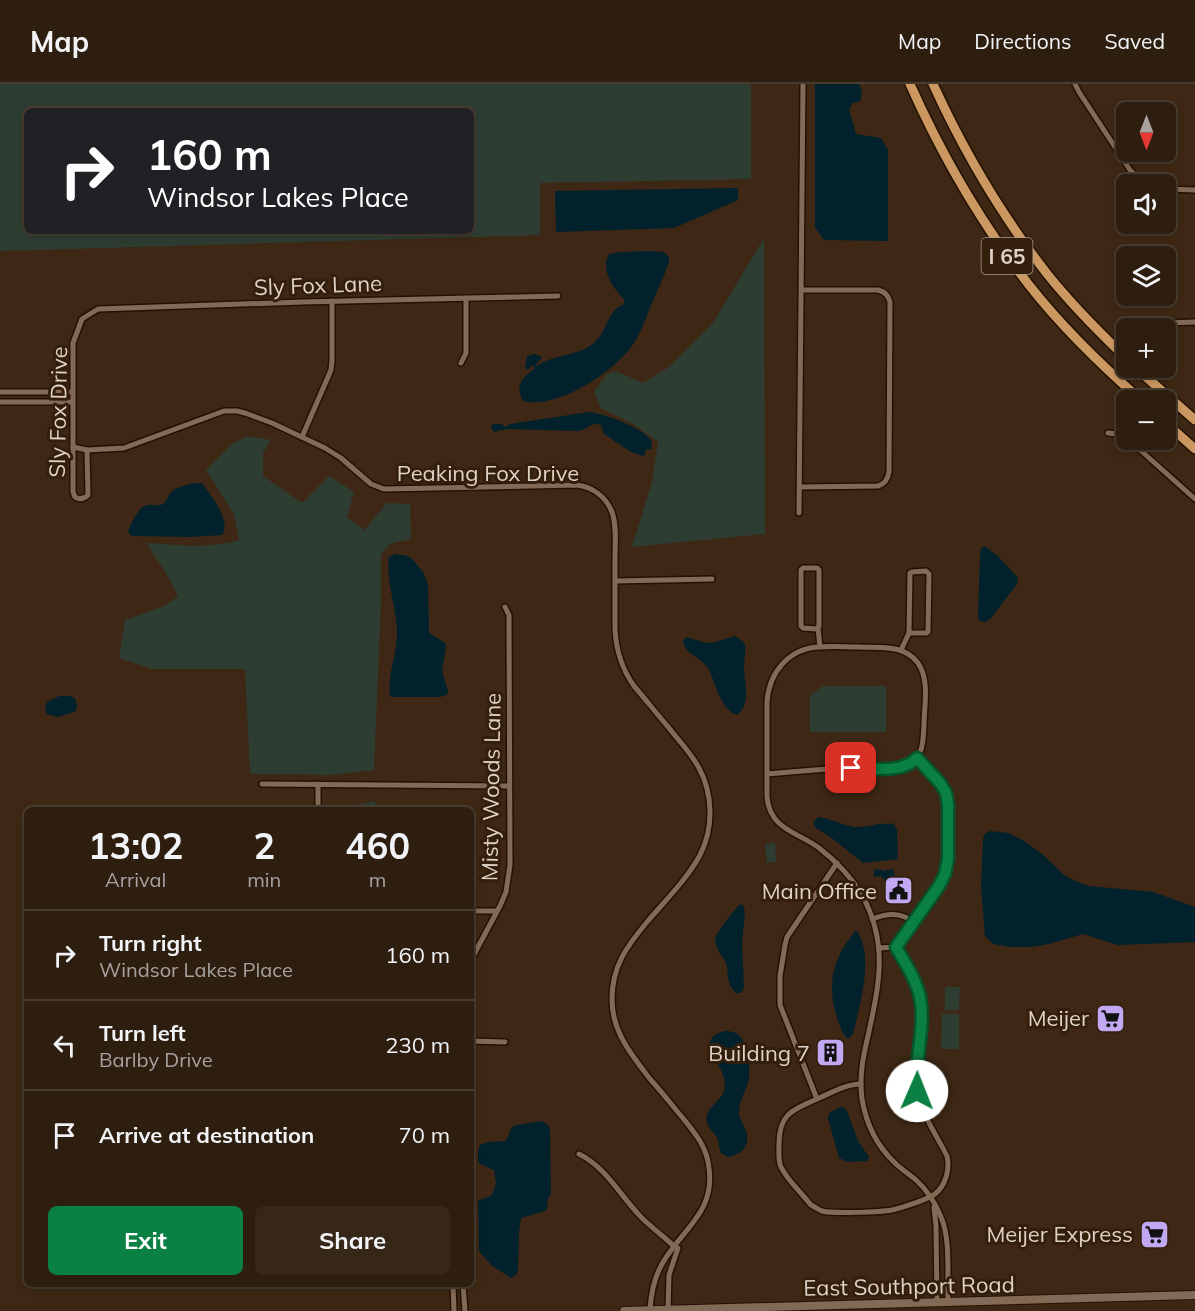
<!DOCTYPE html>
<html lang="en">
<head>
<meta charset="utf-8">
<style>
	body { margin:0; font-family:Mulish,sans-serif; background:#362719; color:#f1f3f6; height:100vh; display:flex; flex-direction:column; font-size:22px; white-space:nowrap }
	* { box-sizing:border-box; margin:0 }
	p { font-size:20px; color:#a7a29f }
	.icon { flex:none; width:33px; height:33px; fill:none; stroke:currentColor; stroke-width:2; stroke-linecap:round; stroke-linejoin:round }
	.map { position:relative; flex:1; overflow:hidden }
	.drawer { position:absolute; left:24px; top:723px; width:450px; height:480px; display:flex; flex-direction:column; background:#2e1e10; border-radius:9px; box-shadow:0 3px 9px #0003,0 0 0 2px #493c30 }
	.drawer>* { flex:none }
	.hud { position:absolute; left:24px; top:24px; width:450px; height:126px; border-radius:9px; box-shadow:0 3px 9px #0003,0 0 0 2px #493c30; background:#202124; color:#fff; overflow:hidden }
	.needle { width:39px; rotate:180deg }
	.fabs { position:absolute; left:1116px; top:18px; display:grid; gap:12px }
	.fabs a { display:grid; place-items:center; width:60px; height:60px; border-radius:9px; background:#2e1e10; box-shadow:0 3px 9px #0003,0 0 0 2px #493c30; font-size:30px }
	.pin { position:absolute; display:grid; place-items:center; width:51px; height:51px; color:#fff; margin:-26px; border-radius:12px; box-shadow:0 3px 9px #0006 }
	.me { position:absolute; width:66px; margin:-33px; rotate:1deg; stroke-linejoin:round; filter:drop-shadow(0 0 4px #0008) }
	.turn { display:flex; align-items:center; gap:21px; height:126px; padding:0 24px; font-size:27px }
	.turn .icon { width:78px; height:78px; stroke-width:2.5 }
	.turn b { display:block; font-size:42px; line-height:51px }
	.eta { display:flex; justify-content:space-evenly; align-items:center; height:102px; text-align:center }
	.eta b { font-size:36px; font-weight:700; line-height:42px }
	.cta { display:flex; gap:12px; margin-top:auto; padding:12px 24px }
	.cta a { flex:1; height:69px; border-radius:9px; background:#0b8043; color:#fff; font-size:24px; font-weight:700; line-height:69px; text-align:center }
	.cta a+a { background:#362719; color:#f1f3f6 }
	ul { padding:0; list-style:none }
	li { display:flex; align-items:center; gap:18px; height:90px; padding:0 24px; border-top:2px solid #493c30 }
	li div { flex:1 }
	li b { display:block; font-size:22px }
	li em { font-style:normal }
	header { display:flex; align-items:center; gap:36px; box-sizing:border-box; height:84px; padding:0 30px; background:#2e1e10; border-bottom:2px solid #493c30 }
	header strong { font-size:28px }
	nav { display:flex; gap:33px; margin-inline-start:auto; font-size:21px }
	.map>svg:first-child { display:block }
</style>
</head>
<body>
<header>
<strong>Map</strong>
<nav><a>Map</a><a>Directions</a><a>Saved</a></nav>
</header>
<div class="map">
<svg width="1195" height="1227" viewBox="0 0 1195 1227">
	<rect width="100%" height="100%" fill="#3e2815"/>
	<g fill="#2e3d32" fill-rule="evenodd">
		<path d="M 0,0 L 751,0 L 751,95 L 540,99 L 540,151 L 0,167 ZM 27,27 L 471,27 L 471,147 L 27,147 Z"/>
		<polygon points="764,154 765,450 632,463 652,398 658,358 635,341 601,324 594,308 607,290 616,287 643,299 669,283 713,239"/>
		<path d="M 247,352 L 271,356 L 263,369 L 263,392 L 302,419 L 329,392 L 354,408 L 347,433 L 364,446 L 387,419 L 410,420 L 411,455 L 390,460 L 381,471 L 381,517 L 374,686 L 331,691 L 250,690 L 245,585 L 153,585 L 119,574 L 125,536 L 165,522 L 178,512 L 166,489 L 146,459 C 176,461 210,465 239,456 L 234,430 L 206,386 L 231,361 Z"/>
		<polygon points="823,602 886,602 886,648 810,648 810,612"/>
		<polygon points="373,717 381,726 349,726 349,723"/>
		<polygon points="775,759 776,778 767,779 765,760"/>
		<polygon points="945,903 960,903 959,926 945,926"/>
		<polygon points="942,930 959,930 959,965 941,965"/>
	</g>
	<g fill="#01212d">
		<polygon points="815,0 859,0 862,8 860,17 853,19 849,25 856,50 881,54 888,66 888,157 824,156 815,144"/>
		<polygon points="738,104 738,116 674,144 556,148 555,107"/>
		<path d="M 651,167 L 664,168 L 669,173 L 669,178 C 664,193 657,207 651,221 C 646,234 641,248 634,259 C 616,287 557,326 523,317 C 514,300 523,294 535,284 L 533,281 L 528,286 L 525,284 L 527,272 L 535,270 L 542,273 L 542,274 L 536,280 L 537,282 C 555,269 579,273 595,258 C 605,249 607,233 616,225 C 618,223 621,222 624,220 L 624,215 C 613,205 600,185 609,170 L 621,168 Z"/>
		<path d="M 589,328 C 603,329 642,344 650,355 C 653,359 652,361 651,365 L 645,366 L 645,371 L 643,372 L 631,368 L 604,350 L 601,341 C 591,337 589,345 579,347 L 505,345 L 494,348 L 491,343 L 493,340 L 502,340 L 505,343 L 510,340 Z"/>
		<path d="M 195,399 L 202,399 C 211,412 232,437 222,451 L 192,453 L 131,452 L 128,447 C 132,439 138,422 148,421 C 154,420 160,424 165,418 C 167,416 168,412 170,410 C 174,403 187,401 195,399 Z"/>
		<polygon points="984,462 998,472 1018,494 1017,500 991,534 986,538 979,537 978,532 980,472 981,464"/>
		<path d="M 396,470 L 408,472 L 413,476 L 423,488 L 428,501 L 429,548 L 431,550 L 445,559 L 446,563 L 442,587 L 448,607 L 447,611 L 440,613 L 392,613 L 390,612 C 387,590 398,568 397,546 C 396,529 391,511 389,494 C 388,488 389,481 388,475 L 389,473 Z"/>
		<path d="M 735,552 L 744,558 C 747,566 744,574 744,583 C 744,599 752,619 737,631 C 720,625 716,600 709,586 C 703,574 686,571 683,558 L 686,553 L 707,559 L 715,558 Z"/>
		<polygon points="59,612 70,612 75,614 77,622 76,627 59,633 47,630 45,626 47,618"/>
		<path d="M 820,733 C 832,735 842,741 854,743 C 868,744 880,738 894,740 L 897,746 L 898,775 L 863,779 L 833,755 L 816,744 L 813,739 L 817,734 Z"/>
		<polygon points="990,747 1008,749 1023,756 1042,770 1063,790 1075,797 1089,802 1153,808 1195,823 1195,858 1118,861 1083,850 1049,860 1031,863 1010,863 993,860 985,852 981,802 983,755 985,750"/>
		<polygon points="880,785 884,787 893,785 895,792 893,794 885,796 880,792 874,793 874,786"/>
		<path d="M 739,821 L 743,821 L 745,828 L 742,860 L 744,903 L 741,909 L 736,909 C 728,902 728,893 727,883 C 726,876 721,872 718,866 C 717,864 715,858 715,856 C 715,850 734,827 739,821 Z"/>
		<path d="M 856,846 C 875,871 860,919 854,946 L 853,950 L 848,955 C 842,950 840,942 837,934 C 826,899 833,874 856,846 Z"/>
		<path d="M 724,947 C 733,947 739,949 743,957 C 746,968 751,982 749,994 C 747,1006 738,1017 739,1030 C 741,1040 751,1050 746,1061 C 743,1068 735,1072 728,1073 L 721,1069 C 719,1065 719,1060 718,1055 C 715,1050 709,1045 707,1039 C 703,1022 725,1017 725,1002 C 725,987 713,974 708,962 C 711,953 715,950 724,947 Z"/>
		<polygon points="840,1023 844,1024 847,1027 858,1057 869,1073 867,1077 847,1078 839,1074 828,1034 830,1028"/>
		<polygon points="542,1037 548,1041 550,1046 551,1111 548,1114 547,1125 545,1127 521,1134 519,1148 518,1186 516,1191 511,1194 491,1181 479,1167 478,1117 492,1111 496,1100 494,1086 482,1081 478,1078 478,1067 480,1061 489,1058 506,1057 512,1043 517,1041"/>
	</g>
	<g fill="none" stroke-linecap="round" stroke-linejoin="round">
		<defs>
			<g id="street">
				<polyline points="1075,0 1079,8 1130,86 1138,94 1150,100"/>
				<polyline points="1166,105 1195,106"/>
				<polyline points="1139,240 1195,238"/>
				<polyline points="461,279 466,269 466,214"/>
				<polyline points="0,308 73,308"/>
				<polyline points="0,318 72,318"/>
				<polyline points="1108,349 1117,350 1126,354"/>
				<polyline points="302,353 331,286 332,277 332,217"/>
				<polyline points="1129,356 1195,415"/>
				<path d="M 73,363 L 87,366 L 124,364 L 224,327 L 237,327 L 245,329 L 272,339 L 325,364 L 341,374 L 371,400 L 384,405 L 577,401 C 593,403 606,413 612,428 C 617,442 615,460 615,475 C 615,498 615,521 615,545 C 616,566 622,585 634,602 C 646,616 657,630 669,644 C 679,657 691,669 699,684 C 713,710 714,744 700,771 C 688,794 664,818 647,838 C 627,862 612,882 612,915 C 612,948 631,970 650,995 C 661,1007 671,1020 682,1033 C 695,1049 707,1063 709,1084 C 715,1127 685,1143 665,1175 C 655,1190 651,1208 650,1226"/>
				<path d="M 87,366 L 88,411 C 84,415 80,416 75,413 L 73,408 L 73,259 L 82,235 L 98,225 L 302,218 L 558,212"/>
				<path d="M 800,403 L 878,402 C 885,400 888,395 889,388 L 890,218 C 888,211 885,208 878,206 L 802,206"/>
				<polyline points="799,429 803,0"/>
				<polygon points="803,484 817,484 819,486 819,542 817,545 803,544 801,542 801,486"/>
				<polygon points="926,487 929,490 928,548 926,549 909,549 910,489 912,488"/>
				<polyline points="615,497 712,495"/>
				<polyline points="818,544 820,563"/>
				<polyline points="901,566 909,549"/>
				<path d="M 767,690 C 796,688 825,684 854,684 C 869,684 895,688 908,681 C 924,673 923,656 924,641 C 924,622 930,596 918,579 C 904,560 880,564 859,563 C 845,563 831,562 818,563 C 788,565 769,589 767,618 L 767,713 C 770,746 798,748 819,764 C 836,777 851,793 862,811 C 889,860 879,901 868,952 C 863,973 859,993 862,1015 C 866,1039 877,1062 895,1079 C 901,1085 909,1090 916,1096 C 927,1106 936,1120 941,1133 C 951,1155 947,1194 948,1219"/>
				<polyline points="262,700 509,702"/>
				<polyline points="318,700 318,726"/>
				<polyline points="471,827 497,827"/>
				<path d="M 872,835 C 888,829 900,828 914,838"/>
				<polyline points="896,863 940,802 945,790 948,777 948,720 947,711 940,699 917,674"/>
				<polyline points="879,864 896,863"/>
				<polyline points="471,876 500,822 506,808 510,781 509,531 505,523"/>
				<polyline points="471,957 505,958"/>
				<path d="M 861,1000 C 846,1000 831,1009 817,1015 C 792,1026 779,1030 779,1060 C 779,1068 778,1077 781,1083 C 787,1096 802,1109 810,1120 C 814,1123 818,1125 822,1127 C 832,1130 881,1128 892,1126 C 901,1124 929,1115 935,1110 C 946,1101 950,1085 947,1072 C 937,1052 922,1031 918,1009 C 912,984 922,957 922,931 C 921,905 908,885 896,863"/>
				<polyline points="817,1015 780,921 780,892 785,861 787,853 837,779"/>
				<path d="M 579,1070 C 607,1084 620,1112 642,1134 C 653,1145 666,1154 677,1165"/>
				<polyline points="934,1123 936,1142 937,1219"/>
				<polyline points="453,1200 454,1227"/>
				<polyline points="463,1200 465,1227"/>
				<polyline points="668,1226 669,1191 678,1164"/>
			</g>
			<polyline id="secondary" points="624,1227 1195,1211"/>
			<g id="highway">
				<path d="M 910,0 C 942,72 981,139 1029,201 C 1062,243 1101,281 1141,316"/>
				<path d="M 933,0 C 965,70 1001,131 1048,191 C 1072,221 1099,248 1126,274"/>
				<polyline points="1136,284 1195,336"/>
				<polyline points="1166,339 1195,365"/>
			</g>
		</defs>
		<use href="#street" stroke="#241101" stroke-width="8"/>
		<use href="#secondary" stroke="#241101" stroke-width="10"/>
		<use href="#highway" stroke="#241101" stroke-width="12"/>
		<use href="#street" stroke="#836a56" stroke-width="5"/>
		<use href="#secondary" stroke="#836a56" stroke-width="8"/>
		<use href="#highway" stroke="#cc9862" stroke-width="9"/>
	</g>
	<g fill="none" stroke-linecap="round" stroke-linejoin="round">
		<defs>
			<path id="route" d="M 851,684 C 872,684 902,690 917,674 L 940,699 L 946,709 L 948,720 L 948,775 L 945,790 L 939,802 L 896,863 C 905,879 916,895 920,913 C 926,944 914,976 917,1007"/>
		</defs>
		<use href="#route" stroke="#07532c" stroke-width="15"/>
		<use href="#route" stroke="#0b8043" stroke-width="10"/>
	</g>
	<defs>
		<symbol id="civic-square" viewBox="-11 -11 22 22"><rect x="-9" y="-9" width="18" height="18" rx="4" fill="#c2a8f3" stroke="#331f0b"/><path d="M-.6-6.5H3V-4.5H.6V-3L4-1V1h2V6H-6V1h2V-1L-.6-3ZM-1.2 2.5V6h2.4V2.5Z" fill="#111"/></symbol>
		<symbol id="supermarket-square" viewBox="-11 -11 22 22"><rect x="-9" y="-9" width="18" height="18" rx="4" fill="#c2a8f3" stroke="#331f0b"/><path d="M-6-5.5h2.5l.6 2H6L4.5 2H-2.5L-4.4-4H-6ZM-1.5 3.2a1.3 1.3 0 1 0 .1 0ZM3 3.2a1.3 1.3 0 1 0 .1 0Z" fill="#111"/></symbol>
		<symbol id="building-square" viewBox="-11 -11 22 22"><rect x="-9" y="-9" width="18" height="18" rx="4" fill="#c2a8f3" stroke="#331f0b"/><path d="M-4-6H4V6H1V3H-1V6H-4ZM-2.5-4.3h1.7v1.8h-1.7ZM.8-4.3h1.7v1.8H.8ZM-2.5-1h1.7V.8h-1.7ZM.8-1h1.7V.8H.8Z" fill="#111"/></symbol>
	</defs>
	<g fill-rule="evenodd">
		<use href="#civic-square" x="882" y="790" width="33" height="33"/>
		<use href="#supermarket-square" x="1094" y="918" width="33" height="33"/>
		<use href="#building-square" x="814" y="952" width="33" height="33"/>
		<use href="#supermarket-square" x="1138" y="1134" width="33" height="33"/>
	</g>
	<g text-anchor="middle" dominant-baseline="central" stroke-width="6" stroke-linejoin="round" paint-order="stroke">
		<rect fill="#331f0b" stroke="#ab9c8e" stroke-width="1.5" x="981.5" y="154" width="51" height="36" rx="4.5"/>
		<g font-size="21" font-weight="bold" fill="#dfd1c6">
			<text x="1007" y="172">I 65</text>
		</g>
		<g font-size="22" fill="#dfd1c6" stroke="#331f0b">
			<text transform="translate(318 201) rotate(-2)">Sly Fox Lane</text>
			<text transform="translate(58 328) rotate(-89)">Sly Fox Drive</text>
			<text x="488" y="389">Peaking Fox Drive</text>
			<text transform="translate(491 703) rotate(-89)">Misty Woods Lane</text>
			<text transform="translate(909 1202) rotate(-1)">East Southport Road</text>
		</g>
		<g font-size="22" fill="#dfd1c6" stroke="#331f0b" text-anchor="end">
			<text x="877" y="807">Main Office</text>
			<text x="1089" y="934">Meijer</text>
			<text x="810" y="969">Building 7</text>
			<text x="1133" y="1150">Meijer Express</text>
		</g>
	</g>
</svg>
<div class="fabs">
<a><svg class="needle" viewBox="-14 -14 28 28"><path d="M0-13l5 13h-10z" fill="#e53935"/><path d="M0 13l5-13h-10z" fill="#a7a29f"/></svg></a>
<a><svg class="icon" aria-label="sound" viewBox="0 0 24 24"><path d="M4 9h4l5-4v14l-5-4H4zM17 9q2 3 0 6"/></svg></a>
<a><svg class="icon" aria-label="layers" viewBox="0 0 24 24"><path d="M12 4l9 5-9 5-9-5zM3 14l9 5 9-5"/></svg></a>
<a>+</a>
<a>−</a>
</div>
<div class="pin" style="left:851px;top:684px;background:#d93025"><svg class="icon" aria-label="arrive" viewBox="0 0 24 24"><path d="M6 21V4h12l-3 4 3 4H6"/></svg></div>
<svg class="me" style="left:917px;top:1007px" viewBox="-20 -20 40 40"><circle r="19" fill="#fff"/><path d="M0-13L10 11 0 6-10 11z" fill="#0b8043"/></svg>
<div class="hud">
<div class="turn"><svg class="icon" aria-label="right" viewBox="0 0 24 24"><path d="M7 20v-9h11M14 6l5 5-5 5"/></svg><div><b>160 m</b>Windsor Lakes Place</div></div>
</div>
<section class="drawer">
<div class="eta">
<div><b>13:02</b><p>Arrival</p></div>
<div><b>2</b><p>min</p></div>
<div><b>460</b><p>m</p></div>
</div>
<ul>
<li><svg class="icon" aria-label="right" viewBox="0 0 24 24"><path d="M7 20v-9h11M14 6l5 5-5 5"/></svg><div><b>Turn right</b><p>Windsor Lakes Place</p></div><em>160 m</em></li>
<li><svg class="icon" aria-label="left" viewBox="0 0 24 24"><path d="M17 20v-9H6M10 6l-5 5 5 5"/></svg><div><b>Turn left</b><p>Barlby Drive</p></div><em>230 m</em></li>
<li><svg class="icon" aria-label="arrive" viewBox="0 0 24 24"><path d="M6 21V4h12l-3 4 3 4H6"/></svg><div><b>Arrive at destination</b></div><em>70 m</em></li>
</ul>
<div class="cta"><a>Exit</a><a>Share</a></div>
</section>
</div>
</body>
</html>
